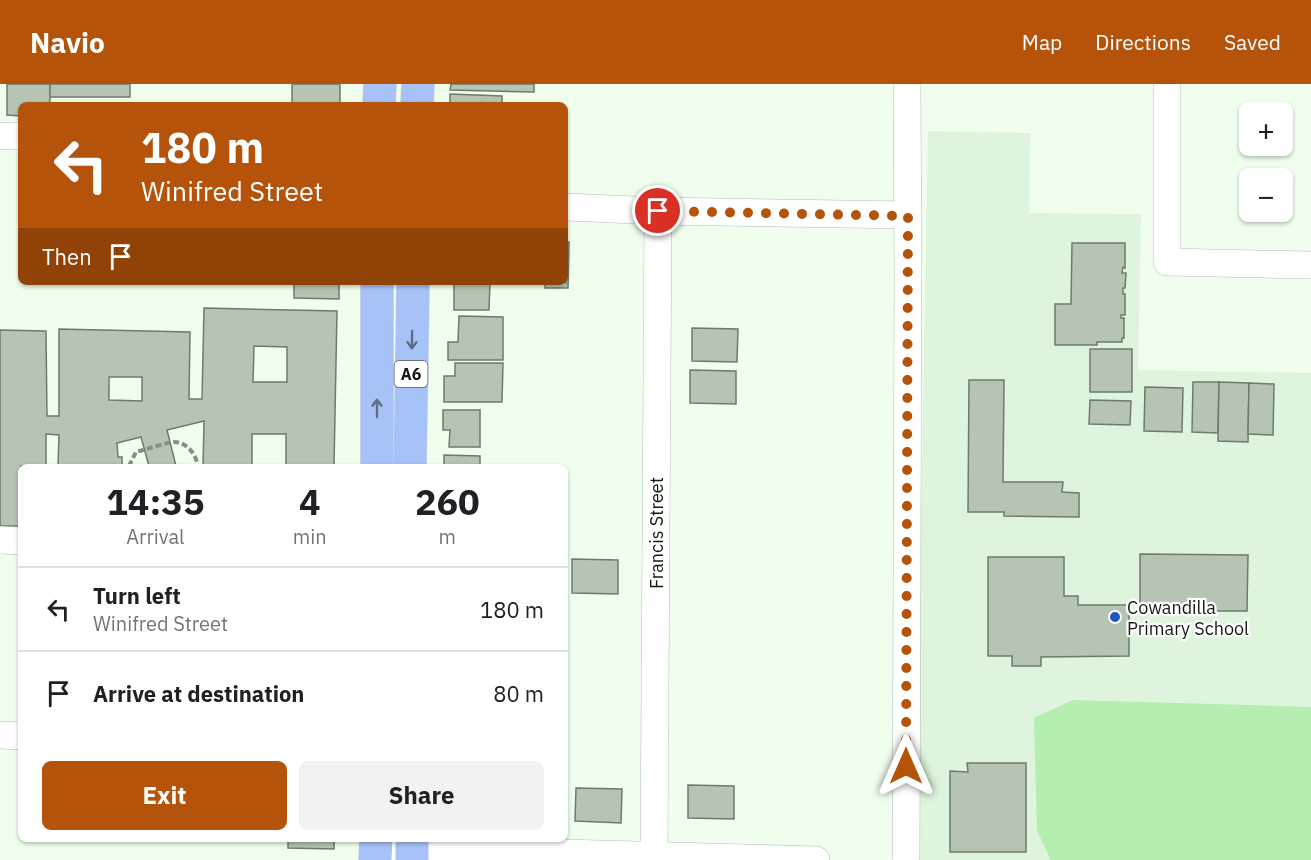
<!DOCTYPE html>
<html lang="en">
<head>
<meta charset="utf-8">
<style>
	body { margin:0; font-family:"IBM Plex Sans",sans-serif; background:#f2f2f2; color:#202124; height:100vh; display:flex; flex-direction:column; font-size:22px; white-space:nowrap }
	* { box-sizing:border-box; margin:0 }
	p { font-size:20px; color:#757577 }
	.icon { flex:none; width:33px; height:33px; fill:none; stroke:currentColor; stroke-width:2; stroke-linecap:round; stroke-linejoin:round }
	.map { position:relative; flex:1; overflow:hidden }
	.side { position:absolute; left:18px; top:380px; width:550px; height:378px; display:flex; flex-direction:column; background:#fff; border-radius:9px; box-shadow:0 2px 4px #0004 }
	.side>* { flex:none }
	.hud { position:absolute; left:18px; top:18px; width:550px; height:183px; border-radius:9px; box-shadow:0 2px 4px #0004; background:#b45309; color:#fff; overflow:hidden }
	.fabs { position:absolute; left:1239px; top:18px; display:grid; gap:12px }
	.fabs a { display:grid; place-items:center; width:54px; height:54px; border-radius:9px; background:#fff; box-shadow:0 2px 4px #0004; font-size:30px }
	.pin { position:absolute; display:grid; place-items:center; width:51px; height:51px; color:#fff; margin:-26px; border:3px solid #fff; border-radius:50%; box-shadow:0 2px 6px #0007 }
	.me { position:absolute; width:66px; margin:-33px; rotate:0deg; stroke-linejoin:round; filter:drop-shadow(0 0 4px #0008) }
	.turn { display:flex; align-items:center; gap:21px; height:126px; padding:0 24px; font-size:27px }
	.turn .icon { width:78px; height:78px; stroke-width:2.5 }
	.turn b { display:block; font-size:42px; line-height:51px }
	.then { display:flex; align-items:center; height:57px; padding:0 24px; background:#0003; gap:12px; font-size:22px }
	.eta { display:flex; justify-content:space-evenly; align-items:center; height:102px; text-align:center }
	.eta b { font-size:36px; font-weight:700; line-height:42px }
	.primary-button { display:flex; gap:12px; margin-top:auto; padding:12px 24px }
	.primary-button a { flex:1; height:69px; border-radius:9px; background:#b45309; color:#fff; font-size:24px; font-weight:700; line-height:69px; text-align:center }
	.primary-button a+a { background:#f2f2f2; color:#202124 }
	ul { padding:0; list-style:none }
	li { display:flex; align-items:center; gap:18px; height:84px; padding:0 24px; border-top:2px solid #e0e0e0 }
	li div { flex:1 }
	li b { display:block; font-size:22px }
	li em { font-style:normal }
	header { display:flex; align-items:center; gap:36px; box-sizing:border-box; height:84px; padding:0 30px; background:#b45309; color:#fff }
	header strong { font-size:28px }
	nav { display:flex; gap:33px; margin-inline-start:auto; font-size:21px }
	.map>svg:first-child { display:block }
</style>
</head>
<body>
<header>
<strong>Navio</strong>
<nav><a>Map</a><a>Directions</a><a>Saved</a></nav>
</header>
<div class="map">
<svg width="1311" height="776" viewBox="0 0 1311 776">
	<rect width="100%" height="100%" fill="#effeed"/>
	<polygon fill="#def4dc" points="928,47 1030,49 1029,129 1141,130 1138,286 1311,289 1311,776 915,776"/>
	<polygon fill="#b6edb1" points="1073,616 1311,623 1311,776 1051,776 1037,747 1034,634"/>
	<g fill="#b5c4b3" stroke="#6d7b6c" stroke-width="1.5" fill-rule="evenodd">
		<polygon points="7,0 50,0 50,21 21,21 21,32 7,31"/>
		<rect x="50" y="0" width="80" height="13"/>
		<rect x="292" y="0" width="48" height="21"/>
		<polygon points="451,0 534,0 534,8 450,6"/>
		<polygon points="450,10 502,12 502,21 450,21"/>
		<polygon points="566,158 569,158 568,204 545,204 545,198 566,198"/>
		<polygon points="1072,159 1125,159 1125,184 1123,183 1122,189 1126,189 1125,204 1123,204 1123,210 1125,210 1125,231 1121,231 1121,234 1124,234 1124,254 1122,254 1122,258 1097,258 1097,261 1055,261 1055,220 1071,220"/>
		<polygon points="294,198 339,198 339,215 294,214"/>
		<polygon points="454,198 490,198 489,226 454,226"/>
		<path d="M 204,224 L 337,227 L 334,382 L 286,382 L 286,350 L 252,350 L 252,382 L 203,382 L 204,337 L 167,346 L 176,382 L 149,382 L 141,353 L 117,359 L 118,373 L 122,373 L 122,382 L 58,382 L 59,351 L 46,350 L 46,382 L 21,382 L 21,442 L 0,442 L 0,246 L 46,247 L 47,332 L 59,332 L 59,245 L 190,248 L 189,315 L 202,315 ZM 254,262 L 287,263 L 287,298 L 253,298 ZM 109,293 L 142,293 L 142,317 L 109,316 Z"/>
		<polygon points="459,232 503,233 503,276 448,276 448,258 458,258"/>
		<polygon points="692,244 738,245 737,278 692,277"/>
		<rect x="1090" y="265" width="42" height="43"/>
		<polygon points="455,279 503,279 502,318 444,318 444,292 455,292"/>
		<polygon points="690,286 736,287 736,320 690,319"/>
		<polygon points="969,296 1004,296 1003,398 1063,398 1062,408 1079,409 1079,433 1004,432 1004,428 968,428"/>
		<polygon points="1193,298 1219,298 1218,349 1192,348"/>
		<polygon points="1219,298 1249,299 1248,358 1218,357"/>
		<polygon points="1249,299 1274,300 1273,351 1248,350"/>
		<polygon points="1145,303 1183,304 1182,348 1144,347"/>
		<polygon points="1090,316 1131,317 1130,341 1089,340"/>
		<polygon points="443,326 480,326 480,363 449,363 450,346 443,346"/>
		<polygon points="444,371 480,372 480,382 444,382"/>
		<polygon points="1140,470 1248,471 1247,527 1140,527"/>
		<polygon points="988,473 1064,473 1064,512 1078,512 1078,521 1129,521 1129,572 1041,573 1041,582 1012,582 1012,572 988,572"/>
		<polygon points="572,475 618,476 618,510 572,509"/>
		<polygon points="967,679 1026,679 1026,768 950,768 950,687 968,688"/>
		<polygon points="688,701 734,702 734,735 688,734"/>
		<polygon points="576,704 622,705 621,739 575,737"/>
		<polygon points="288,754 334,754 334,765 288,764"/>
	</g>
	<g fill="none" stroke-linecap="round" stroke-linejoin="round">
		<defs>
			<g id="minor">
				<polyline points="1167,0 1167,178 1311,181"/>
				<polyline points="0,52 21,52"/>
				<polyline points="566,123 658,127 908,131"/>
				<polyline points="0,456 21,457"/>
				<polyline points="0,651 21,652"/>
				<polyline points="375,764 816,776"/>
				<polyline points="654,771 658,127"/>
				<polyline points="906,776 908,191 907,0"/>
			</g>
			<g id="major">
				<polyline points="379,21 380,0"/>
				<polyline points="417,21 418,0"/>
				<polyline points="377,198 377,382"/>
				<polyline points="410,382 413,198"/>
				<polyline points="375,776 376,754"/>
				<polyline points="412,776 412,754"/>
			</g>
		</defs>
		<use href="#minor" stroke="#b0bfaf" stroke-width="28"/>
		<use href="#major" stroke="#e3e3e3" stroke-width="34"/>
		<path stroke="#859084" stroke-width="4" stroke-dasharray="6 3" stroke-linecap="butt" d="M 129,382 L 136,368 C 144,366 168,358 175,358 C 188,359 196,371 198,382"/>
		<use href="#minor" stroke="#fff" stroke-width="27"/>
		<use href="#major" stroke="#a7c2f7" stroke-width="33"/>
	</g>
	<defs><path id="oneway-shaft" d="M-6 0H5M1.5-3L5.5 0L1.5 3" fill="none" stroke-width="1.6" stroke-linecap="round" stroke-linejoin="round" transform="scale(1.5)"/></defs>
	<g stroke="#5d6d85">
		<use href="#oneway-shaft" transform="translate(412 256) rotate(91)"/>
		<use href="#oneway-shaft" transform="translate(377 324) rotate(-90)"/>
	</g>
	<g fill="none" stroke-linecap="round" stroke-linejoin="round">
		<polyline stroke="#b45309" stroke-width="10" stroke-dasharray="0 18" points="658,127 908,132 906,682"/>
	</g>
	<circle fill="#2254c1" stroke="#fff" stroke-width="2" cx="1115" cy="533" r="6"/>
	<g text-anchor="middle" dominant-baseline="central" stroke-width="4.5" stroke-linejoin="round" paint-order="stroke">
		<rect fill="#fff" stroke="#5a5d5a" stroke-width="1.5" x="394.5" y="277" width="33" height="26" rx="4.5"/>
		<g font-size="16" font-weight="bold" fill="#131813">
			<text x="411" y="290">A6</text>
		</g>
		<g font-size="18" fill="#131813" stroke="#fff">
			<text transform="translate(656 449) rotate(-90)">Francis Street</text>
		</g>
		<g font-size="18" fill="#131813" stroke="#fff" text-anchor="start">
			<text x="1127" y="523">Cowandilla<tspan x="1127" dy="21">Primary School</tspan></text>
		</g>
	</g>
</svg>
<div class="fabs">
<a>+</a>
<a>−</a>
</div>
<div class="pin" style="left:658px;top:127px;background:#d93025"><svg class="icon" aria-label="arrive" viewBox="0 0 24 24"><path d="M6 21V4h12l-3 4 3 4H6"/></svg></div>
<svg class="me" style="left:906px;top:682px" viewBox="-20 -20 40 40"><path d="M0-17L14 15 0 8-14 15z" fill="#b45309" stroke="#fff" stroke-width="4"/></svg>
<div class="hud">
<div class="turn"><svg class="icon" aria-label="left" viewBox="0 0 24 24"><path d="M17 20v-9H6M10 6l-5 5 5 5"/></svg><div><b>180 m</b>Winifred Street</div></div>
<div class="then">Then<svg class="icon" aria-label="arrive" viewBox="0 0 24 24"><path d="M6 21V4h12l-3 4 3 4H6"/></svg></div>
</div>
<section class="side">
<div class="eta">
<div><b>14:35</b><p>Arrival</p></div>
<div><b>4</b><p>min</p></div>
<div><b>260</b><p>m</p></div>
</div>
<ul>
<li><svg class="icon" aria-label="left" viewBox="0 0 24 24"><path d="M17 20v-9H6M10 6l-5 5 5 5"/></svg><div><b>Turn left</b><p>Winifred Street</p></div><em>180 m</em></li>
<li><svg class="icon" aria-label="arrive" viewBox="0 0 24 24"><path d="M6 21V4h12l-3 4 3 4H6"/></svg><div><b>Arrive at destination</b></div><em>80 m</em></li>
</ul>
<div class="primary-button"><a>Exit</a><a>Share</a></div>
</section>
</div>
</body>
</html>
